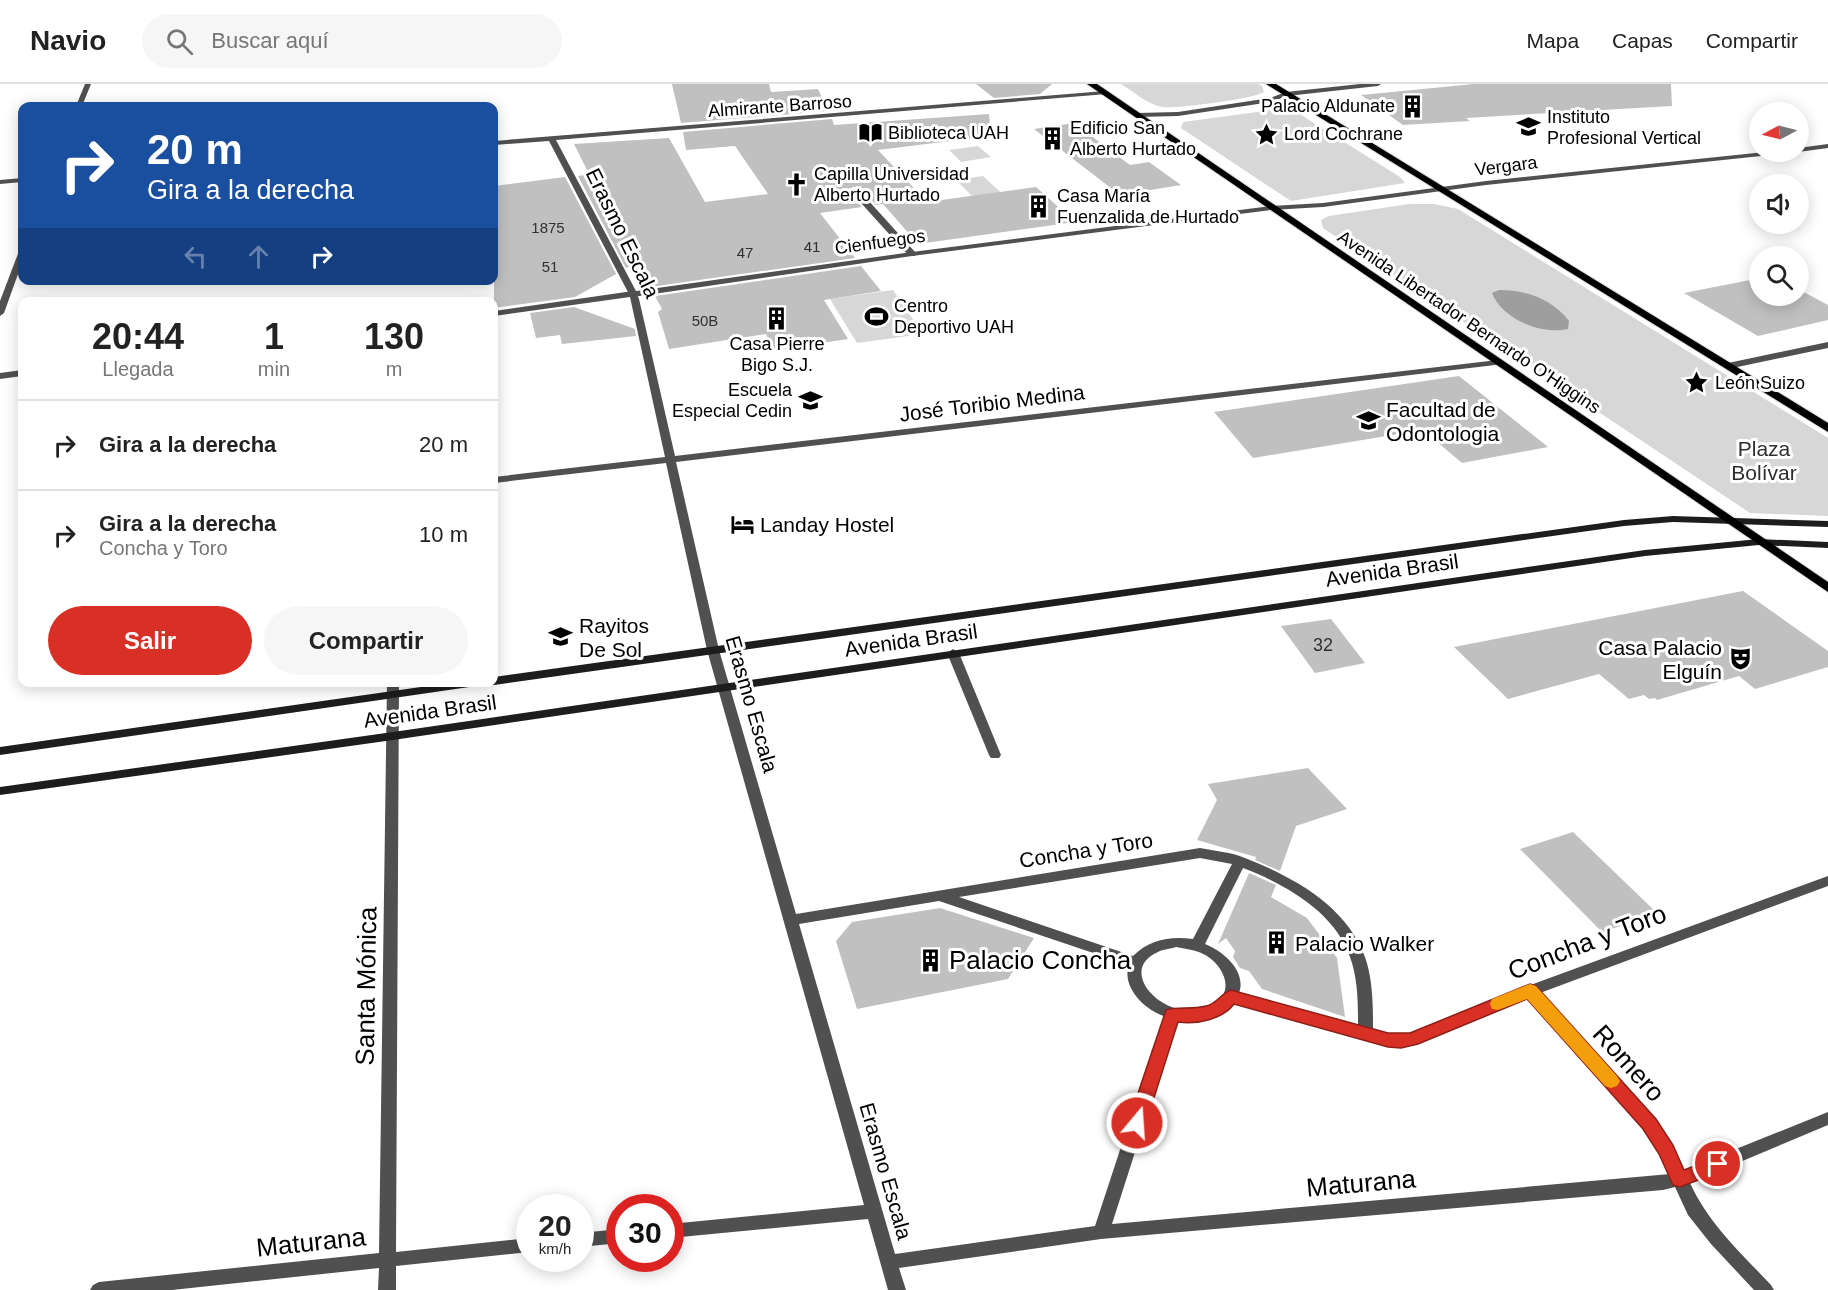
<!DOCTYPE html>
<html lang="es">
<head>
<meta charset="utf-8">
<style>
	body { margin:0; font-family:Arial,sans-serif; background:#f6f6f6; color:#222; height:100vh; display:flex; flex-direction:column; font-size:22px; white-space:nowrap }
	* { box-sizing:border-box; margin:0 }
	p { font-size:20px; color:#767676 }
	.icon { flex:none; width:33px; height:33px; fill:none; stroke:currentColor; stroke-width:2; stroke-linecap:round; stroke-linejoin:round }
	.map { position:relative; flex:1; overflow:hidden }
	.details { position:absolute; left:18px; top:213px; width:480px; height:390px; display:flex; flex-direction:column; background:#fff; border-radius:12px; box-shadow:0 3px 15px #0003 }
	.details>* { flex:none }
	.top-card { position:absolute; left:18px; top:18px; width:480px; height:183px; border-radius:12px; box-shadow:0 3px 15px #0003; background:#1a4fa0; color:#fff; overflow:hidden }
	.needle { width:39px; rotate:263deg }
	.controls { position:absolute; left:1749px; top:18px; display:grid; gap:12px }
	.controls a { display:grid; place-items:center; width:60px; height:60px; border-radius:50%; background:#fff; box-shadow:0 3px 15px #0003; font-size:30px }
	.speed { position:absolute; left:516px; top:1110px; display:flex; gap:12px; font-size:30px; font-weight:700; text-align:center }
	.speed>* { display:grid; place-content:center; width:78px; height:78px; border-radius:50%; background:#fff; box-shadow:0 3px 15px #0003; line-height:1 }
	.speed small { font-size:15px; font-weight:400 }
	.speed .limit { border:9px solid #d22; background:#fff; color:#111 }
	.pin { position:absolute; display:grid; place-items:center; width:51px; height:51px; color:#fff; margin:-26px; border:3px solid #fff; border-radius:50%; box-shadow:0 2px 6px #0007 }
	.me { position:absolute; width:66px; margin:-33px; rotate:18deg; stroke-linejoin:round; filter:drop-shadow(0 0 4px #0008) }
	.turn { display:flex; align-items:center; gap:21px; height:126px; padding:0 30px; font-size:27px }
	.turn .icon { width:78px; height:78px; stroke-width:2.5 }
	.turn b { display:block; font-size:42px; line-height:51px }
	.lanes { display:flex; align-items:center; height:57px; padding:0 30px; background:#0003; justify-content:center; gap:30px; direction:ltr }
	.lanes .off { opacity:.35 }
	.eta { display:flex; justify-content:space-evenly; align-items:center; height:102px; text-align:center }
	.eta b { font-size:36px; font-weight:700; line-height:42px }
	.button { display:flex; gap:12px; margin-top:auto; padding:12px 30px }
	.button a { flex:1; height:69px; border-radius:36px; background:#d93025; color:#fff; font-size:24px; font-weight:700; line-height:69px; text-align:center }
	.button a+a { background:#f6f6f6; color:#222 }
	ul { padding:0; list-style:none }
	li { display:flex; align-items:center; gap:18px; height:90px; padding:0 30px; border-top:2px solid #e0e0e0 }
	li div { flex:1 }
	li b { display:block; font-size:22px }
	li em { font-style:normal }
	header { display:flex; align-items:center; gap:36px; box-sizing:border-box; height:84px; padding:0 30px; background:#fff; border-bottom:2px solid #e0e0e0 }
	header strong { font-size:28px }
	nav { display:flex; gap:33px; margin-inline-start:auto; font-size:21px }
	.search { width:420px; height:54px; background:#f6f6f6; display:flex; align-items:center; gap:15px; box-sizing:border-box; padding:0 21px; border-radius:33px; color:#767676; font-size:22px }
	.map>svg:first-child { display:block }
</style>
</head>
<body>
<header>
<strong>Navio</strong>
<div class="search"><svg class="icon" aria-label="search" viewBox="0 0 24 24"><circle cx="10" cy="10" r="6"/><path d="M15 15l6 6"/></svg>Buscar aquí</div>
<nav><a>Mapa</a><a>Capas</a><a>Compartir</a></nav>
</header>
<div class="map">
<svg width="1828" height="1206" viewBox="0 0 1828 1206">
	<rect width="100%" height="100%" fill="#fff"/>
	<g fill="#d7d7d7">
		<path d="M 1121,0 L 1258,0 L 1262,2 L 1264,8 C 1253,15 1176,25 1162,23 C 1147,20 1134,8 1121,0 Z"/>
		<polygon points="1280,25 1298,29 1400,93 1405,99 1291,117 1181,44 1183,38"/>
		<polygon points="978,62 991,73 961,78 949,66"/>
		<polygon points="983,92 1012,119 984,124 956,96"/>
		<polygon points="1409,120 1434,120 1458,125 1828,354 1828,432 1750,429 1323,144 1321,136 1329,132"/>
		<polygon points="893,206 923,250 857,259 830,215"/>
	</g>
	<path fill="#9e9e9e" d="M 1499,206 C 1526,206 1552,215 1569,237 L 1568,245 C 1541,251 1502,235 1492,209 Z"/>
	<g fill="#c0c0c0">
		<polygon points="672,0 769,0 771,8 818,5 828,27 681,39"/>
		<polygon points="976,0 1052,0 1040,10 994,14"/>
		<polygon points="1474,0 1671,0 1672,22 1466,34 1470,37 1403,41 1361,11"/>
		<polygon points="989,30 991,52 878,66 927,118 1036,103 1075,138 918,160 883,120 876,121 860,103 852,103 850,111 862,123 820,129 855,174 650,203 637,178 626,184 578,92 589,90 574,60 669,54 705,118 768,110 735,62 686,66 683,48 832,35 834,41"/>
		<polygon points="1074,39 1130,81 1149,78 1181,101 1120,111 1034,45"/>
		<polygon points="565,93 616,190 575,213 494,224 494,102"/>
		<polygon points="861,182 881,207 824,216 848,255 774,266 766,250 669,265 658,228 662,225 655,212"/>
		<polygon points="1760,194 1760,212 1798,212 1798,205 1828,221 1828,236 1758,252 1684,209"/>
		<polygon points="574,223 635,245 636,252 562,260 560,251 536,254 530,229"/>
		<polygon points="1459,292 1548,363 1462,379 1423,346 1253,374 1214,328"/>
		<polygon points="1743,507 1828,567 1828,583 1755,605 1739,592 1657,616 1655,614 1649,615 1644,611 1629,615 1599,590 1508,615 1454,563"/>
		<polygon points="1331,535 1365,579 1315,589 1281,542"/>
		<polygon points="1308,684 1347,725 1296,742 1280,787 1255,776 1256,773 1197,756 1217,716 1208,700"/>
		<polygon points="1573,748 1658,830 1602,848 1520,765"/>
		<polygon points="1249,789 1276,801 1271,813 1307,834 1337,874 1345,933 1262,905 1249,887 1240,884 1233,873 1235,867 1226,854 1218,860"/>
		<polygon points="940,824 1034,854 1008,895 857,925 836,857 852,838"/>
	</g>
	<g fill="none" stroke-linecap="round" stroke-linejoin="round">
		<defs>
			<g id="primary">
				<polygon points="1087,0 1097,0 1828,498 1828,508"/>
				<polygon points="1266,0 1276,0 1828,339 1828,348"/>
			</g>
		</defs>
		<use href="#primary" stroke="#dbdbdb" stroke-width="2"/>
		<g fill="#505050" fill-rule="evenodd">
			<polygon points="852,105 858,105 915,168 915,172 909,172 852,109"/>
			<path d="M 633,207 L 636,208 L 639,215 L 675,372 L 1498,276 L 1498,280 L 1495,281 L 676,378 L 719,566 L 796,830 L 1200,764 C 1215,767 1231,768 1245,774 C 1293,793 1346,821 1365,873 C 1373,896 1373,922 1373,946 L 1401,952 L 1410,951 L 1525,903 L 1828,792 L 1828,802 L 1540,909 L 1655,1035 L 1673,1061 L 1684,1086 L 1828,1028 L 1828,1041 L 1690,1099 C 1709,1140 1740,1168 1771,1201 L 1774,1206 L 1754,1206 L 1711,1160 L 1688,1131 L 1675,1103 L 1663,1106 L 1101,1155 L 899,1184 L 906,1206 L 888,1206 L 868,1135 L 670,1154 L 670,1140 L 864,1121 L 707,566 L 666,379 L 494,399 L 494,393 L 665,373 L 630,213 L 494,232 L 494,227 ZM 1200,774 L 1232,780 L 1193,855 C 1171,852 1150,855 1133,872 L 959,813 ZM 1243,784 C 1285,800 1335,828 1350,873 C 1358,895 1358,919 1358,942 L 1239,909 C 1247,887 1223,867 1205,860 ZM 939,817 L 1129,881 C 1121,903 1145,926 1164,932 L 1095,1142 L 895,1170 L 799,840 ZM 1176,863 C 1187,865 1197,866 1207,872 C 1224,883 1235,907 1214,920 C 1172,946 1112,888 1158,868 C 1163,865 1170,865 1176,863 ZM 1528,914 L 1643,1045 L 1661,1070 L 1670,1090 L 1112,1140 L 1177,937 C 1199,938 1219,934 1235,919 L 1401,964 L 1417,960 Z"/>
			<polygon points="1828,258 1828,264 1728,285 1723,282 1728,279"/>
			<polygon points="22,286 22,292 0,295 0,289"/>
			<polygon points="953,565 959,569 1001,671 999,674 991,674 989,671 947,569"/>
			<polygon points="387,598 399,598 396,1168 530,1154 530,1168 396,1182 396,1206 378,1206 379,1184 172,1206 90,1206 93,1201 99,1198 379,1169"/>
			<polygon points="620,1145 620,1159 580,1163 580,1149"/>
		</g>
		<g fill="#505050" fill-rule="evenodd">
			<polygon points="85,0 91,0 82,22 76,22"/>
			<polygon points="1360,0 1381,0 1378,2 1287,12 1271,18 1178,32 1137,33 1134,31 1137,29 1178,28 1270,14 1286,8"/>
			<polygon points="1105,7 1107,8 1107,10 556,56 636,207 912,168 1271,122 1323,119 1486,97 1765,68 1785,68 1781,70 1486,101 1323,123 1271,126 912,172 633,213 629,210 549,57 494,61 494,57"/>
			<polygon points="1828,60 1828,64 1798,68 1795,68 1798,68 1798,64"/>
			<polygon points="22,94 22,98 0,100 0,96"/>
			<polygon points="19,167 22,167 22,179 4,229 0,232 0,217"/>
		</g>
		<g fill="#1d1d1d" fill-rule="evenodd">
			<polygon points="1673,432 1828,437 1828,443 1673,438 1624,442 494,601 490,600 0,671 0,663 456,598 494,598 494,593 1624,436"/>
			<polygon points="1759,455 1828,458 1828,464 1759,461 1645,472 393,656 0,711 0,703 393,648 1645,466"/>
		</g>
		<use href="#primary" fill="#000" fill-rule="evenodd"/>
	</g>
	<path fill="#d93025" stroke="#8d1f18" stroke-width="1.5" d="M 1530,900 L 1536,902 L 1656,1035 L 1673,1061 L 1684,1086 L 1718,1073 L 1725,1075 L 1728,1080 L 1725,1086 L 1680,1103 L 1673,1101 L 1659,1070 L 1643,1045 L 1527,915 L 1418,960 L 1401,964 L 1388,963 L 1234,920 C 1223,935 1197,941 1178,938 L 1146,1039 L 1143,1044 L 1137,1047 L 1130,1044 L 1128,1039 L 1166,926 C 1177,922 1192,926 1206,922 C 1217,920 1221,909 1231,906 L 1388,949 L 1410,949 Z"/>
	<polygon fill="#f59e0b" points="1530,900 1536,902 1617,992 1620,997 1617,1002 1611,1004 1605,1002 1527,915 1498,926 1492,925 1490,920 1492,915"/>
	<defs>
		<symbol id="building-bare" viewBox="-9 -9 18 18"><path d="M-4-6H4V6H1V3H-1V6H-4ZM-2.5-4.3h1.7v1.8h-1.7ZM.8-4.3h1.7v1.8H.8ZM-2.5-1h1.7V.8h-1.7ZM.8-1h1.7V.8H.8Z" fill="#000" stroke="#fff" stroke-width="2.5" paint-order="stroke"/></symbol>
		<symbol id="university-bare" viewBox="-9 -9 18 18"><path d="M0-5L7-2L0 1L-7-2ZM-4 1L0 2.5L4 1V4Q0 6-4 4Z" fill="#000" stroke="#fff" stroke-width="2.5" paint-order="stroke"/></symbol>
		<symbol id="library-bare" viewBox="-9 -9 18 18"><path d="M-6-4Q-3-5.5-.7-3.5V5Q-3 3-6 4ZM6-4Q3-5.5 .7-3.5V5Q3 3 6 4Z" fill="#000" stroke="#fff" stroke-width="2.5" paint-order="stroke"/></symbol>
		<symbol id="sight-bare" viewBox="-9 -9 18 18"><path d="M0-6L1.8-2.2L6-1.7L2.9 1.2L3.7 5.4L0 3.3L-3.7 5.4L-2.9 1.2L-6-1.7L-1.8-2.2Z" fill="#000" stroke="#fff" stroke-width="2.5" paint-order="stroke"/></symbol>
		<symbol id="church-bare" viewBox="-9 -9 18 18"><path d="M-1.2-6h2.4v3.5h3.3v2.4h-3.3V6h-2.4V-.1h-3.3v-2.4h3.3Z" fill="#000" stroke="#fff" stroke-width="2.5" paint-order="stroke"/></symbol>
		<symbol id="stadium-bare" viewBox="-9 -9 18 18"><path d="M0-5a6.5 5 0 1 0 0 10a6.5 5 0 1 0 0-10ZM-3.5-1.8h7v3.6h-7Z" fill="#000" stroke="#fff" stroke-width="2.5" paint-order="stroke"/></symbol>
		<symbol id="school-bare" viewBox="-9 -9 18 18"><path d="M0-5L7-2L0 1L-7-2ZM-4 1L0 2.5L4 1V4Q0 6-4 4Z" fill="#000" stroke="#fff" stroke-width="2.5" paint-order="stroke"/></symbol>
		<symbol id="hotel-bare" viewBox="-9 -9 18 18"><path d="M-6-4.5h1.5V1H6V5H4.5V3h-9V5H-6ZM-4 0a1.8 1.8 0 1 1 3.6 0ZM.5 0V-2.5h3Q6-2.5 6 0Z" fill="#000" stroke="#fff" stroke-width="2.5" paint-order="stroke"/></symbol>
		<symbol id="theatre-bare" viewBox="-9 -9 18 18"><path d="M-5-5.5Q0-4 5-5.5V0Q5 5 0 6Q-5 5-5 0ZM-3.3-2.5H-1v1.5H-3.3ZM1-2.5H3.3v1.5H1ZM-2.8 1Q0 5.5 2.8 1Z" fill="#000" stroke="#fff" stroke-width="2.5" paint-order="stroke"/></symbol>
	</defs>
	<g fill-rule="evenodd">
		<use href="#building-bare" x="1396" y="6" width="33" height="33"/>
		<use href="#university-bare" x="1512" y="26" width="33" height="33"/>
		<use href="#library-bare" x="854" y="32" width="33" height="33"/>
		<use href="#sight-bare" x="1250" y="34" width="33" height="33"/>
		<use href="#building-bare" x="1036" y="38" width="33" height="33"/>
		<use href="#church-bare" x="780" y="84" width="33" height="33"/>
		<use href="#building-bare" x="1022" y="106" width="33" height="33"/>
		<use href="#stadium-bare" x="860" y="216" width="33" height="33"/>
		<use href="#building-bare" x="760" y="218" width="33" height="33"/>
		<use href="#sight-bare" x="1680" y="282" width="33" height="33"/>
		<use href="#school-bare" x="794" y="300" width="33" height="33"/>
		<use href="#university-bare" x="1352" y="320" width="33" height="33"/>
		<use href="#hotel-bare" x="726" y="424" width="33" height="33"/>
		<use href="#school-bare" x="544" y="536" width="33" height="33"/>
		<use href="#theatre-bare" x="1724" y="558" width="33" height="33"/>
		<use href="#building-bare" x="1260" y="842" width="33" height="33"/>
		<use href="#building-bare" x="914" y="860" width="33" height="33"/>
	</g>
	<g text-anchor="middle" dominant-baseline="central" stroke-width="6" stroke-linejoin="round" paint-order="stroke">
		<g font-size="15" fill="#303030">
			<text x="548" y="143">1875</text>
			<text x="812" y="162">41</text>
			<text x="745" y="168">47</text>
			<text x="550" y="182">51</text>
			<text x="705" y="236">50B</text>
		</g>
		<g font-size="18" fill="#000" stroke="#fff">
			<text transform="translate(780 22) rotate(-4)">Almirante Barroso</text>
			<text transform="translate(1506 82) rotate(-7)">Vergara</text>
			<text transform="translate(880 158) rotate(-8)">Cienfuegos</text>
			<text transform="translate(1469 238) rotate(34)">Avenida Libertador Bernardo O'Higgins</text>
		</g>
		<g font-size="18" fill="#000" stroke="#fff" text-anchor="start">
			<text x="1395" y="22" text-anchor="end">Palacio Aldunate</text>
			<text x="1547" y="33">Instituto<tspan x="1547" dy="21">Profesional Vertical</tspan></text>
			<text x="1070" y="44">Edificio San<tspan x="1070" dy="21">Alberto Hurtado</tspan></text>
			<text x="888" y="49">Biblioteca UAH</text>
			<text x="1284" y="50">Lord Cochrane</text>
			<text x="814" y="90">Capilla Universidad<tspan x="814" dy="21">Alberto Hurtado</tspan></text>
			<text x="1057" y="112">Casa María<tspan x="1057" dy="21">Fuenzalida de Hurtado</tspan></text>
			<text x="894" y="222">Centro<tspan x="894" dy="21">Deportivo UAH</tspan></text>
			<text x="777" y="260" text-anchor="middle">Casa Pierre<tspan x="777" dy="21">Bigo S.J.</tspan></text>
			<text x="1715" y="299">León Suizo</text>
			<text x="792" y="306" text-anchor="end">Escuela<tspan x="792" dy="21">Especial Cedin</tspan></text>
		</g>
		<g font-size="18" fill="#303030">
			<text x="1323" y="561">32</text>
		</g>
		<g font-size="21" fill="#000" stroke="#fff">
			<text transform="translate(623 149) rotate(64)">Erasmo Escala</text>
			<text transform="translate(992 319) rotate(-7)">José Toribio Medina</text>
			<text transform="translate(1392 486) rotate(-8)">Avenida Brasil</text>
			<text transform="translate(911 556) rotate(-8)">Avenida Brasil</text>
			<text transform="translate(752 620) rotate(74)">Erasmo Escala</text>
			<text transform="translate(430 627) rotate(-8)">Avenida Brasil</text>
			<text transform="translate(1086 766) rotate(-9)">Concha y Toro</text>
			<text transform="translate(886 1087) rotate(74)">Erasmo Escala</text>
		</g>
		<g font-size="21" fill="#000" stroke="#fff" text-anchor="start">
			<text x="1386" y="325">Facultad de<tspan x="1386" dy="24">Odontologia</tspan></text>
			<text x="760" y="440">Landay Hostel</text>
			<text x="579" y="541">Rayitos<tspan x="579" dy="24">De Sol</tspan></text>
			<text x="1722" y="563" text-anchor="end">Casa Palacio<tspan x="1722" dy="24">Elguín</tspan></text>
			<text x="1295" y="859">Palacio Walker</text>
		</g>
		<g font-size="21" fill="#2e2e2e" stroke="#fff">
			<text x="1764" y="364">Plaza<tspan x="1764" dy="24">Bolívar</tspan></text>
		</g>
		<g font-size="26" fill="#000" stroke="#fff">
			<text transform="translate(1587 858) rotate(-21)">Concha y Toro</text>
			<text transform="translate(366 902) rotate(-89)">Santa Mónica</text>
			<text transform="translate(1629 979) rotate(48)">Romero</text>
			<text transform="translate(1361 1099) rotate(-5)">Maturana</text>
			<text transform="translate(311 1158) rotate(-6)">Maturana</text>
		</g>
		<g font-size="26" fill="#000" stroke="#fff" text-anchor="start">
			<text x="949" y="876">Palacio Concha</text>
		</g>
	</g>
</svg>
<div class="controls">
<a><svg class="needle" viewBox="-14 -14 28 28"><path d="M0-13l5 13h-10z" fill="#e53935"/><path d="M0 13l5-13h-10z" fill="#767676"/></svg></a>
<a><svg class="icon" aria-label="sound" viewBox="0 0 24 24"><path d="M4 9h4l5-4v14l-5-4H4zM17 9q2 3 0 6"/></svg></a>
<a><svg class="icon" aria-label="search" viewBox="0 0 24 24"><circle cx="10" cy="10" r="6"/><path d="M15 15l6 6"/></svg></a>
</div>
<div class="speed"><div>20<small>km/h</small></div><div class="limit">30</div></div>
<div class="pin" style="left:1718px;top:1080px;background:#d93025"><svg class="icon" aria-label="arrive" viewBox="0 0 24 24"><path d="M6 21V4h12l-3 4 3 4H6"/></svg></div>
<svg class="me" style="left:1137px;top:1039px" viewBox="-20 -20 40 40"><circle r="17" fill="#d93025" stroke="#fff" stroke-width="3"/><path d="M0-11L8 9 0 5-8 9z" fill="#fff"/></svg>
<div class="top-card">
<div class="turn"><svg class="icon" aria-label="right" viewBox="0 0 24 24"><path d="M7 20v-9h11M14 6l5 5-5 5"/></svg><div><b>20 m</b>Gira a la derecha</div></div>
<div class="lanes"><svg class="icon off" aria-label="left" viewBox="0 0 24 24"><path d="M17 20v-9H6M10 6l-5 5 5 5"/></svg><svg class="icon off" aria-label="ahead" viewBox="0 0 24 24"><path d="M12 20V5M6 11l6-6 6 6"/></svg><svg class="icon" aria-label="right" viewBox="0 0 24 24"><path d="M7 20v-9h11M14 6l5 5-5 5"/></svg></div>
</div>
<section class="details">
<div class="eta">
<div><b>20:44</b><p>Llegada</p></div>
<div><b>1</b><p>min</p></div>
<div><b>130</b><p>m</p></div>
</div>
<ul>
<li><svg class="icon" aria-label="right" viewBox="0 0 24 24"><path d="M7 20v-9h11M14 6l5 5-5 5"/></svg><div><b>Gira a la derecha</b></div><em>20 m</em></li>
<li><svg class="icon" aria-label="right" viewBox="0 0 24 24"><path d="M7 20v-9h11M14 6l5 5-5 5"/></svg><div><b>Gira a la derecha</b><p>Concha y Toro</p></div><em>10 m</em></li>
</ul>
<div class="button"><a>Salir</a><a>Compartir</a></div>
</section>
</div>
</body>
</html>
